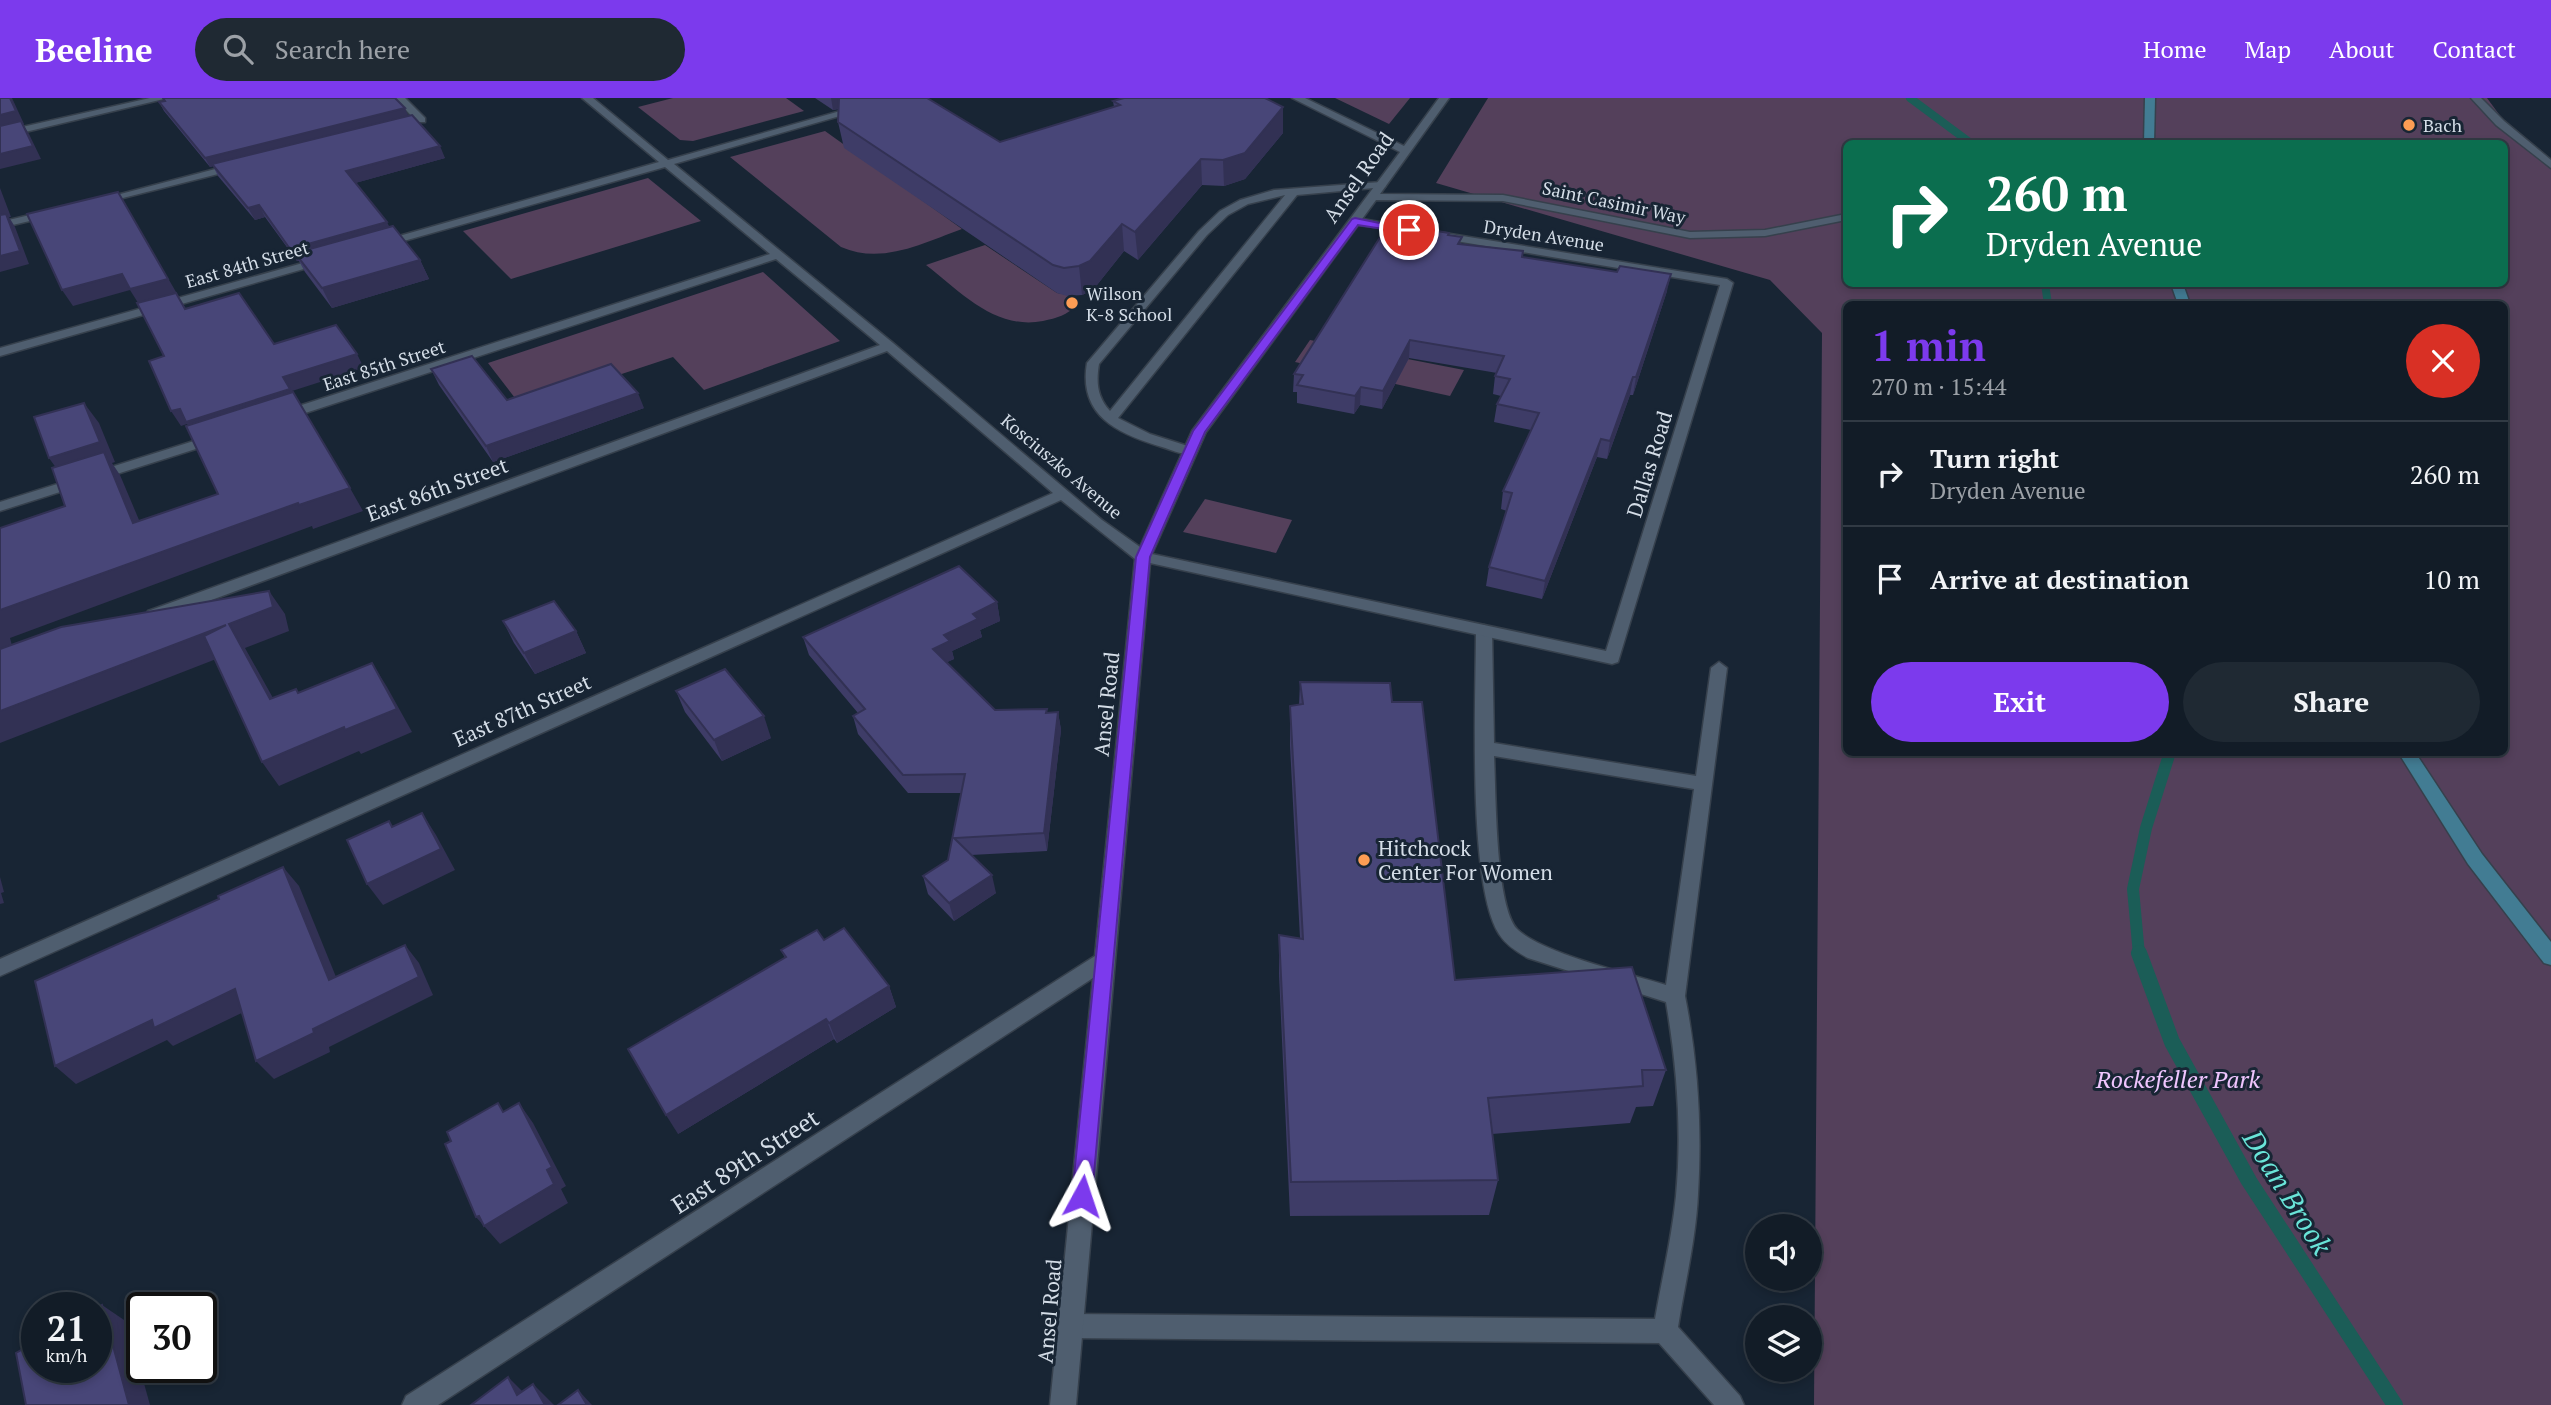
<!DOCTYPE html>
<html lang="en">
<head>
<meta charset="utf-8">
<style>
	body { margin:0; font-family:"PT Serif",serif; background:#1f2933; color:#f1f3f6; height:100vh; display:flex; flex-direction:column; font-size:26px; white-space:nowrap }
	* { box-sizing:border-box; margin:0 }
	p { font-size:23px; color:#9ca1a7 }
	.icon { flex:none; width:38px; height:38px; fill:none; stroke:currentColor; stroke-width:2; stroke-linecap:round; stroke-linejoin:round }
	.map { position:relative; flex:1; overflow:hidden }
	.sheet { position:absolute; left:1843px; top:203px; width:665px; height:455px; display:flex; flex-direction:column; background:#121c27; border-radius:10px; box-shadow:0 4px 10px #0003,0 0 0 2px #313a44 }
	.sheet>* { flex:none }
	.guide { position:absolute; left:1843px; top:42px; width:665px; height:147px; border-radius:10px; box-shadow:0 4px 10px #0003,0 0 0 2px #313a44; background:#0b6e4f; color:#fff; overflow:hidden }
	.fabs { position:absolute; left:1745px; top:1116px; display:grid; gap:14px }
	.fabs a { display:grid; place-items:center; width:77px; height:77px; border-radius:50%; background:#121c27; box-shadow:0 4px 10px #0003,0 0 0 2px #313a44; font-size:35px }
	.speed { position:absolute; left:21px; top:1194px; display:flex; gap:14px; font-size:35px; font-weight:700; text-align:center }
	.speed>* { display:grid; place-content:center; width:91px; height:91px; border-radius:50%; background:#121c27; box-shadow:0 4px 10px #0003,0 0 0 2px #313a44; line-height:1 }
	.speed small { font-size:18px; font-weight:400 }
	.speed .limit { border:4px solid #111; border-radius:10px; background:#fff; color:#111 }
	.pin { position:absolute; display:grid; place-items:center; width:60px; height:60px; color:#fff; margin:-30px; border:4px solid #fff; border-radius:50%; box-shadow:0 2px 7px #0007 }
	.me { position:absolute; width:77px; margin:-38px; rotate:5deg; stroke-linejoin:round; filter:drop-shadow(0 0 5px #0008) }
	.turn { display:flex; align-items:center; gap:24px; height:147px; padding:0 28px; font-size:32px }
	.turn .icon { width:91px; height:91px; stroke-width:2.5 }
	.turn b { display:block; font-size:49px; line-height:60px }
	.round { display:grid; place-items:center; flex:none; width:74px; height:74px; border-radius:37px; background:#1f2933 }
	.summary { display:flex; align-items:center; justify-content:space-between; height:119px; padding:0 28px }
	h1 { font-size:42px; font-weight:800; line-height:52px; color:#7c3aed }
	.primary-button { display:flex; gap:14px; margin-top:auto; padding:14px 28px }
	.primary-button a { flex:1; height:80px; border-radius:42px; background:#7c3aed; color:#fff; font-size:28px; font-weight:800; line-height:80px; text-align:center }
	.primary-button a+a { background:#1f2933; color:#f1f3f6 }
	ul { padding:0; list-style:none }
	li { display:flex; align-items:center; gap:21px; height:105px; padding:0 28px; border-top:2px solid #313a44 }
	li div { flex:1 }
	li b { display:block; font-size:26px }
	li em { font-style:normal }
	header { display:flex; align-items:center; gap:42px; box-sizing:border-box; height:98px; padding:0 35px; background:#7c3aed; color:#fff }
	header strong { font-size:33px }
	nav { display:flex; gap:38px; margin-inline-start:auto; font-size:24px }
	.search { width:490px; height:63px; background:#1f2933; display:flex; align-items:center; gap:18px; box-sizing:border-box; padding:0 24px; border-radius:38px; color:#9ca1a7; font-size:26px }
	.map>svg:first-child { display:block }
</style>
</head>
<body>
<header>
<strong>Beeline</strong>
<div class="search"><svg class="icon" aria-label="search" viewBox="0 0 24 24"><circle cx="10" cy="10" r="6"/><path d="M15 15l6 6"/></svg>Search here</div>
<nav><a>Home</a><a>Map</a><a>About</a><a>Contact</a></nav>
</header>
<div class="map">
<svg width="2551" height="1307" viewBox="0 0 2551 1307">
	<rect width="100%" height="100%" fill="#182534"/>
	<g fill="#54405b" fill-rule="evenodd">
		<polygon points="673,0 786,0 804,13 693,43 680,42 638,9"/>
		<polygon points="1335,0 1410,0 1389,26"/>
		<path d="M 1488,0 L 2487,0 L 2515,38 L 2551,65 L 2551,1307 L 1814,1307 L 1822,235 L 1770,182 L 1436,85 ZM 1846,46 L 2504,46 L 2504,186 L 1846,186 ZM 1846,206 L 2504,206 L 2504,654 L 1846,654 Z"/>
		<path d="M 825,33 L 962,131 C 923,145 882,167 841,149 L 730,59 Z"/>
		<polygon points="648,80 701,123 511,181 463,133"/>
		<path d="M 985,147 L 1057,195 L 1073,198 L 1077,207 C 1067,217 1057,220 1043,223 C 995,232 962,195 926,167 Z"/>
		<polygon points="763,174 840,243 704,292 673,259 522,309 488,265"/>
		<polygon points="1310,242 1464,272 1450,298 1295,264"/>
		<polygon points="1205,401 1292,422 1276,455 1183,434"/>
	</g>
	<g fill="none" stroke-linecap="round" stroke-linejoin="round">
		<g stroke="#1b5d57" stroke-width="8">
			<polyline points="1910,0 1972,46"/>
			<polyline points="2045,186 2048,206"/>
		</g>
		<polyline stroke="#1b5d57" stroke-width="12" points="2139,857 2133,791 2146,730 2170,654"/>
		<polyline stroke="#1b5d57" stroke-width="16" points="2139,855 2172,944 2249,1083 2395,1307"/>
		<defs>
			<g id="lane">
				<polygon points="395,0 405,0 425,20 425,24 417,24"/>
				<path d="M 1381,84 L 1386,87 L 1385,89 L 1297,97 L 1118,320 L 1150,336 L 1194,350 L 1194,356 C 1184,358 1172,352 1162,349 C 1118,336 1078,318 1087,265 L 1199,133 L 1220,113 L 1240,102 L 1274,92 ZM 1285,97 L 1110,313 C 1097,299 1096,284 1099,266 L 1207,137 L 1228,117 L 1248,106 Z"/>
				<path d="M 1484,527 L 1492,532 L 1494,645 L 1696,678 L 1711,570 L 1719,564 L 1727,570 L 1685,898 C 1698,964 1702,1029 1698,1096 C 1696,1140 1685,1185 1678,1229 L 1740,1298 L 1744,1307 L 1714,1307 L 1659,1245 L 1070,1240 L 1061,1237 L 1058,1228 L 1061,1219 L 1070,1216 L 1655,1221 C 1662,1180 1672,1139 1676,1098 C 1682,1033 1677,968 1666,904 L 1528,860 C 1517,854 1506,847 1499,836 C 1467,786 1476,598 1476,532 ZM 1494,658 L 1694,691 L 1666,887 C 1631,876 1541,855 1517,831 C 1495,807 1496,693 1494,658 Z"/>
			</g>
			<g id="street">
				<polygon points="150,0 168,0 0,40 0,34"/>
				<polygon points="582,0 593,0 668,62 886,0 902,0 674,66 893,245 1102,422 1140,449 1192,333 1400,54 1292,0 1305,0 1404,48 1439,0 1449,0 1380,96 1503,97 1690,134 1765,132 1846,116 1846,122 1765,138 1690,140 1503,103 1376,102 1362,121 1414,130 1414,134 1358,127 1206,334 1152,456 1606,553 1720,187 1438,140 1432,137 1438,134 1727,181 1733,185 1618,564 1612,566 1150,465 1076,1307 1050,1307 1093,880 438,1307 402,1307 406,1298 1095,858 1135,461 1061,402 0,878 0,861 1053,395 887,253 160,521 148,521 146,517 148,513 880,247 776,161 287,321 277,321 277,315 770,156 665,69 386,148 378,148 378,144 659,64"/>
				<polygon points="2471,0 2481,0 2504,23 2551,62 2551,70 2496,27"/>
				<polygon points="238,65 242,66 242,70 99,106 94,103"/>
				<polygon points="51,112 55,113 55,117 0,130 0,124"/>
				<polygon points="324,159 328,160 328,164 0,258 0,250"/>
				<polygon points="216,336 223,340 221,343 0,413 0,404"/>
			</g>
			<g id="secondary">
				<polygon points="2145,0 2155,0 2154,46 2144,46"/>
				<polygon points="2171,186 2183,186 2190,206 2178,206"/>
				<polygon points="2398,654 2415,654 2482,756 2551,844 2551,867 2544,865 2468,766"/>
			</g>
		</defs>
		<use href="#lane" stroke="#36404c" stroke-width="3"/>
		<use href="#street" stroke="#36404c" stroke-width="3"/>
		<use href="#secondary" stroke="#36404c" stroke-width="3"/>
		<use href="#lane" fill="#4f5e6f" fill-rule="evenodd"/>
		<use href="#street" fill="#4f5e6f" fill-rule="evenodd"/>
		<use href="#secondary" fill="#427c93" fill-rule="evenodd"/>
	</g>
	<g fill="#3e3c67">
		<polygon points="162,0 408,18 445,60 355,85 389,129 420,162 429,181 332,210 305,174 299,163 297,163 265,119 255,122 218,78 213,68 210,69 164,13 159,4 164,3"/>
		<polygon points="815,0 927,0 1000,44 1114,9 1113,3 1283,9 1283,35 1245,81 1224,88 1202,87 1138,162 1124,153 1093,192 1082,197 1067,198 1057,195 844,50 838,24 839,11 833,12"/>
		<polygon points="1449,135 1449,137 1462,146 1522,159 1667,193 1633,297 1630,297 1607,361 1597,359 1542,501 1486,488 1489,469 1507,413 1501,411 1503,393 1531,332 1494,324 1497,306 1501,298 1493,296 1495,278 1497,275 1409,260 1382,311 1360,307 1354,316 1297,305 1297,294 1293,294 1294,276"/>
		<polygon points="431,271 507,302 644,310 493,364 439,287"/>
		<polygon points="997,504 1000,523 980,532 982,539 952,553 954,561 947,564 995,612 1047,611 1047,615 1058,614 1061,632 1047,753 971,757 996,795 954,823 928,796 923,778 948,762 961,695 908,695 858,636 853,618 858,615 809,557 803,539"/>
		<polygon points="503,523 576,533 586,555 535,576 514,545"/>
		<polygon points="1300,584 1392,604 1455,882 1666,972 1653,1008 1636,1009 1630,1025 1492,1036 1498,1082 1489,1117 1290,1118 1279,876 1279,837 1300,840 1290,648 1290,608 1299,607"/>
		<polygon points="676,593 771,640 722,663 685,614"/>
		<polygon points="824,842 889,888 896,909 837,945 834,941 678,1036 785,860 781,852"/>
	</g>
	<g fill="#323154">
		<polygon points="10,0 12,0 24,26 23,26 29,36 41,61 0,71 0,17"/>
		<polygon points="831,0 876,0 833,12"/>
		<polygon points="1283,9 1283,35 1245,81 1224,88 1223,62"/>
		<polygon points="405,10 409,19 210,69 205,60"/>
		<polygon points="440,48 445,60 352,86 346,73"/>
		<polygon points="1201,61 1202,87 1138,162 1135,134"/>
		<polygon points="0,90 11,119 9,119 15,129 29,166 0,174"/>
		<polygon points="118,94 194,225 140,208 130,192 73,208 62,192"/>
		<polygon points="259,107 265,119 255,122 248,110"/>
		<polygon points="387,124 393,136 295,155 299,163 297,163 290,151"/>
		<polygon points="1122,126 1124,153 1093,192 1082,197 1079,168"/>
		<polygon points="420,162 429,181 332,210 322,190"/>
		<polygon points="1671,176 1667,193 1633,297 1636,279"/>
		<polygon points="1410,242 1409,260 1382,311 1383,293"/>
		<polygon points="357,256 364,270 292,293 299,305 195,338 187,326 181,328 171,313"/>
		<polygon points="1633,279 1630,297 1607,361 1610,343"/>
		<polygon points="1361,289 1360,307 1354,316 1355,298"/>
		<polygon points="638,295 644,310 493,364 486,348"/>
		<polygon points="84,305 99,325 115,364 112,365 120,377 150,448 64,381 49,360"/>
		<polygon points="1601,341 1597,359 1542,501 1545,483"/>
		<polygon points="350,390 363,413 313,431 312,428 10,540 15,559 0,565 0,512 298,405"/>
		<polygon points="269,493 285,516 289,533 245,550 287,625 270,601 229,526"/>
		<polygon points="997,504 1000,523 980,532 982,539 952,553 954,561 937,569 933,551 944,537 973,516"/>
		<polygon points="226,527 242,551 0,645 0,613"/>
		<polygon points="576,533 586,555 535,576 524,555"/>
		<polygon points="372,565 387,589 412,634 361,656 359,653 279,688 262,664"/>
		<polygon points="1058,614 1061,632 1047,753 1044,735"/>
		<polygon points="764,618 771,640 722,663 714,642"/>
		<polygon points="422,715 436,737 455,772 383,807 367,786"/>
		<polygon points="283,769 299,788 345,901 329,882"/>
		<polygon points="992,777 996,795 954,823 949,805"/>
		<polygon points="0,779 4,794 1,795 4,805 0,806"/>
		<polygon points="405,847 419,865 433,897 329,949 330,954 274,981 256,963 313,931"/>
		<polygon points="889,888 896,909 837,945 829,925"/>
		<polygon points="235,891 252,910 173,948 167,942 76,986 55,968 152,922"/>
		<polygon points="826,921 834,941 678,1036 666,1017"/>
		<polygon points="519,1005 533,1025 566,1088 561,1091 568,1105 500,1146 476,1119 547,1072"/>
		<polygon points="102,1207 127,1224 150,1307 129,1307"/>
		<polygon points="508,1279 532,1303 517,1297"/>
		<polygon points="533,1286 554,1307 545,1307"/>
		<polygon points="578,1292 592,1307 587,1307"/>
	</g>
	<g fill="#484678" stroke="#323154" stroke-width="2">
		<polygon points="0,0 10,0 16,13 0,17"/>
		<polygon points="163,0 395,0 405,10 205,60 159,4 165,3"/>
		<polygon points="839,0 927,0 1000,44 1120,7 1113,3 1124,0 1265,0 1283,9 1245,55 1223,62 1201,61 1135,134 1122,126 1090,163 1079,168 1064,170 1053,167 838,24"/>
		<polygon points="412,17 440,48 346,73 387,124 290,151 259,107 248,110 212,66"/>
		<polygon points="21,23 33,48 0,56 0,28"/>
		<polygon points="118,94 168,181 130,191 122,176 62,192 27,116"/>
		<polygon points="6,116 20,153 0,158 0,117"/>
		<polygon points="1389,125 1449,135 1448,137 1462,139 1458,146 1523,153 1522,159 1617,174 1620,168 1671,176 1636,279 1633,279 1610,343 1601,341 1545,483 1489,469 1512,395 1503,393 1539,315 1497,306 1510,281 1495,278 1504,258 1410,242 1383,293 1361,289 1355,298 1297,287 1303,277 1294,276"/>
		<polygon points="393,128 420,162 322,190 295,155"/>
		<polygon points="176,195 185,211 239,195 274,246 336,227 357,256 283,279 290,291 186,324 180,311 171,313 149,263 164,258 137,205"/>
		<polygon points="472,258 507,302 611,266 638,295 486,348 431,271"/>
		<polygon points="293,294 350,390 299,407 298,405 0,512 0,430 65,408 52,370 104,354 133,425 218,396 186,328"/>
		<polygon points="84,305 100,344 49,360 34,319"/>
		<polygon points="959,468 997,504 973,516 978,521 944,537 950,543 933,551 995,612 1047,611 1046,615 1058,614 1044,735 954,740 992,777 949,805 923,778 948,762 965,676 903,677 853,618 865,611 803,539"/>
		<polygon points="269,493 273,509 229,526 270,601 296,591 298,595 372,565 397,611 345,632 344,629 262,664 204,538 226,527 0,613 0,551 61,529"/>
		<polygon points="554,503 576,533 524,555 503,523"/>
		<polygon points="725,571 764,618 714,642 676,593"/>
		<polygon points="1300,584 1390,585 1392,604 1422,604 1455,882 1632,869 1666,972 1642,972 1643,988 1488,1000 1498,1082 1291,1084 1279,837 1303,841 1290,608 1303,606"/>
		<polygon points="422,715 441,751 367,786 347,742 389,723 392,729"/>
		<polygon points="283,769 329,882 405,847 419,879 313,931 314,935 256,963 235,891 154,930 152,922 55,968 35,883 219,801 218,798"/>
		<polygon points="844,830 889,888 829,925 826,921 666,1017 628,951 786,859 781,852 817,832 824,842"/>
		<polygon points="498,1005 503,1014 519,1005 552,1069 547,1072 554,1086 484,1128 479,1118 476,1119 445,1046 451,1043 447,1034"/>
		<polygon points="102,1207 129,1307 26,1307 16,1255 37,1243 37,1269 96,1269 96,1210"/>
		<polygon points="508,1279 517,1297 533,1286 545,1307 471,1307"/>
		<polygon points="578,1292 587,1307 558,1307"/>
	</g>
	<polygon fill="#7c3aed" stroke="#51269a" stroke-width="2" points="1355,120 1414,132 1409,135 1358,127 1205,334 1150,459 1092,1098 1089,1105 1082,1107 1075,1105 1072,1098 1136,459 1193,333 1352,121"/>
	<g fill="#fd9d54" stroke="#182534" stroke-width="2.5">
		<circle cx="2409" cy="27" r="7"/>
		<circle cx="1072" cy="205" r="7"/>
		<circle cx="1364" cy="762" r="7"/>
	</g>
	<g text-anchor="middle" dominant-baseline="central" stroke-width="6" stroke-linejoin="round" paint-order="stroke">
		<g font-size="18" fill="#d4dde7" stroke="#182534" text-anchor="start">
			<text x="2423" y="27">Bach</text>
			<text x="1086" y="195">Wilson<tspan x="1086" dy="21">K-8 School</tspan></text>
		</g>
		<g font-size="18" fill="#d4dde7" stroke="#182534">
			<text transform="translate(1614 104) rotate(12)">Saint Casimir Way</text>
			<text transform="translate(1544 137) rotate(9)">Dryden Avenue</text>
			<text transform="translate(247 166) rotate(-16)">East 84th Street</text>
			<text transform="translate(384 267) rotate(-18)">East 85th Street</text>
			<text transform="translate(1062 368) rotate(40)">Kosciuszko Avenue</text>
		</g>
		<g font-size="21" fill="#d4dde7" stroke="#182534">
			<text transform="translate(1358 79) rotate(-55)">Ansel Road</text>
			<text transform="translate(1649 366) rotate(-73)">Dallas Road</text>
			<text transform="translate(437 391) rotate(-20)">East 86th Street</text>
			<text transform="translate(1106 606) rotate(-84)">Ansel Road</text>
			<text transform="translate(522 612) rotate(-24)">East 87th Street</text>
			<text transform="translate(1049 1213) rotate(-85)">Ansel Road</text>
		</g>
		<g font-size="21" fill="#d4dde7" stroke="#182534" text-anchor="start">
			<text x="1378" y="750">Hitchcock<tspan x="1378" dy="24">Center For Women</tspan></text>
		</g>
		<g font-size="24" font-style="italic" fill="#efc5fe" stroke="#182534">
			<text x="2178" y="981">Rockefeller Park</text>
		</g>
		<g font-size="24" fill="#d4dde7" stroke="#182534">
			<text transform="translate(745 1063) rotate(-33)">East 89th Street</text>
		</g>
		<g font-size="28" font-style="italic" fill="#69e4d8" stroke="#182534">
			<text transform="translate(2288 1094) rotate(58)">Doan Brook</text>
		</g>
	</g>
</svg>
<div class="fabs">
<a><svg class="icon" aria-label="sound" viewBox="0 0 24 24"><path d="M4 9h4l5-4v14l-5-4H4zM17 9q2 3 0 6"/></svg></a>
<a><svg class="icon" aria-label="layers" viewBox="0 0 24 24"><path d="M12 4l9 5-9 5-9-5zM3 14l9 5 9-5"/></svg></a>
</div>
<div class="speed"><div>21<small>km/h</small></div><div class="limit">30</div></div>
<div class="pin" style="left:1409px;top:132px;background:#d93025"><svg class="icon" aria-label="arrive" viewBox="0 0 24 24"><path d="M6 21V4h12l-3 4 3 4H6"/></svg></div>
<svg class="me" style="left:1082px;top:1098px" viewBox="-20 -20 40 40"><path d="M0-17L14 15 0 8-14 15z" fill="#7c3aed" stroke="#fff" stroke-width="4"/></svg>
<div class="guide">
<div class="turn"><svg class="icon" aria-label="right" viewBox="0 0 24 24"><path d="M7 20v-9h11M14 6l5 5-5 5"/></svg><div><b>260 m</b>Dryden Avenue</div></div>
</div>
<section class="sheet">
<div class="summary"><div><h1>1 min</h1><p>270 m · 15:44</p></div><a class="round" style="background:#d93025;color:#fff"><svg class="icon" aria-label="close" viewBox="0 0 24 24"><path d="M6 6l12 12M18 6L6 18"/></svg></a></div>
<ul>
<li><svg class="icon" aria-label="right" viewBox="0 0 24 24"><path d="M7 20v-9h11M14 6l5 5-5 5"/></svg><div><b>Turn right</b><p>Dryden Avenue</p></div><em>260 m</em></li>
<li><svg class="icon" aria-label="arrive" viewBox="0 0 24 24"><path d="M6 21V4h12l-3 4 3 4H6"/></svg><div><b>Arrive at destination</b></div><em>10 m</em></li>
</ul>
<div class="primary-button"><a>Exit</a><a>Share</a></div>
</section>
</div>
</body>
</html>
